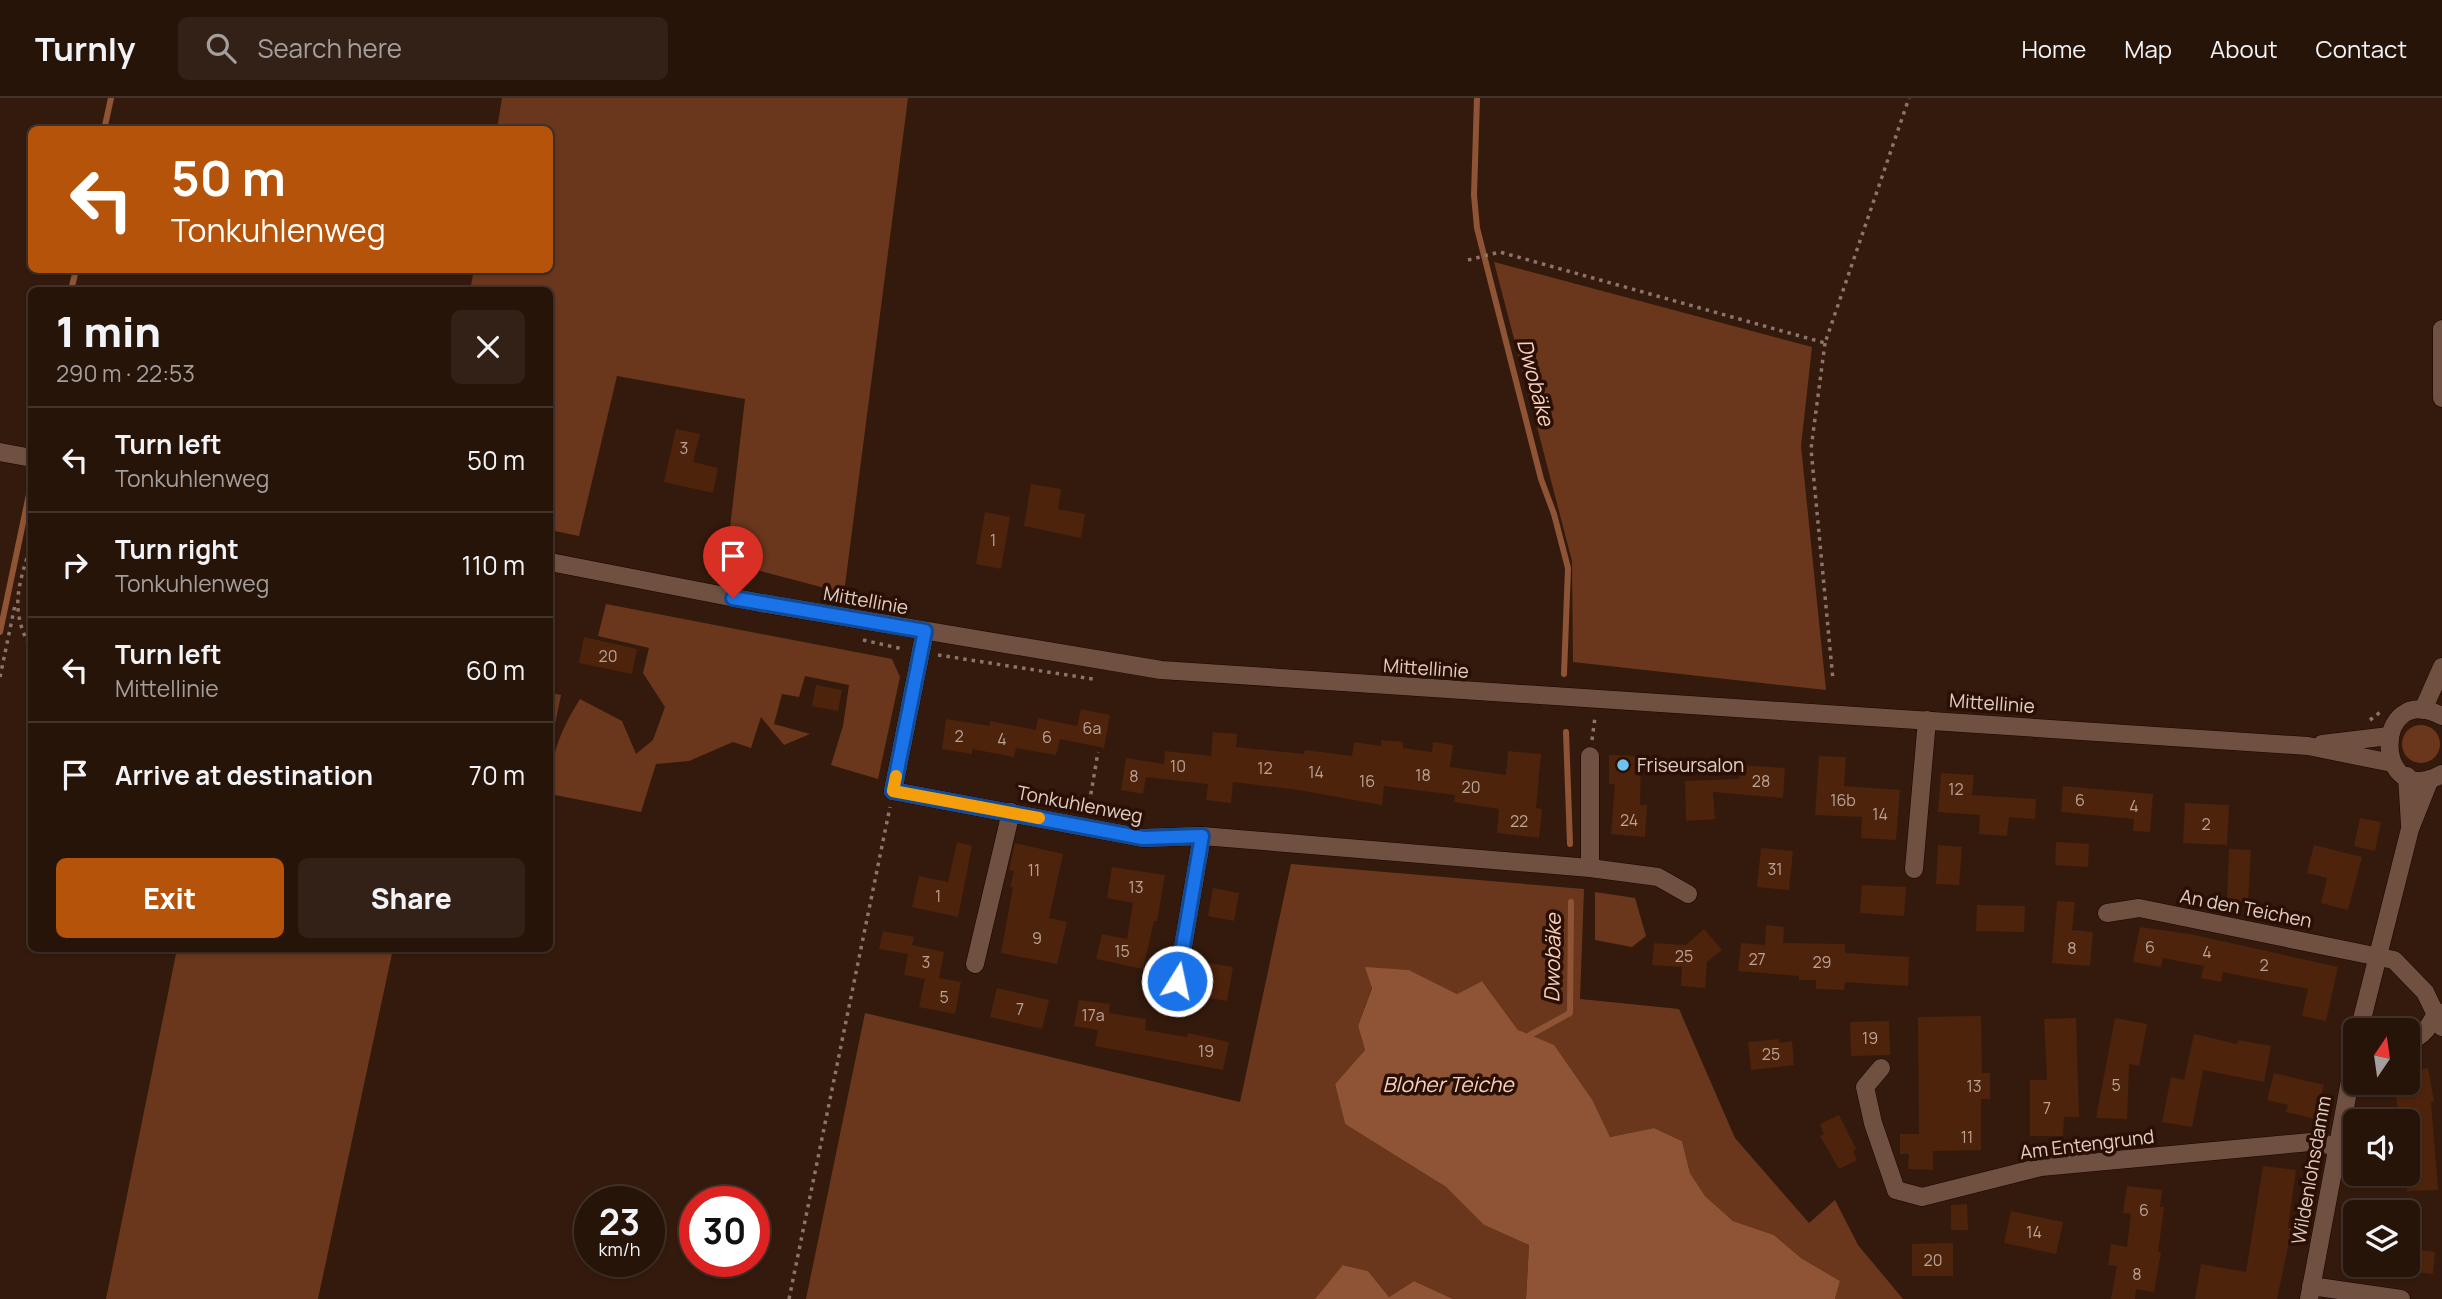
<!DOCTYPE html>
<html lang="en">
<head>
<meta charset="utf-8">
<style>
	body { margin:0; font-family:Manrope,sans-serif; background:#332117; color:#f1f3f6; height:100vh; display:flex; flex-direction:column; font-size:26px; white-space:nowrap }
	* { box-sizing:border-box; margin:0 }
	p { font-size:23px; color:#a49e9c }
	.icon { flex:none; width:38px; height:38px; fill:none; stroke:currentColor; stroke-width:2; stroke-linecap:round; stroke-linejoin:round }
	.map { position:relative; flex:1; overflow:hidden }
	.sheet { position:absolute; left:28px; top:189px; width:525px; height:665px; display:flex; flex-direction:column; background:#271409; border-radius:10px; box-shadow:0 2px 5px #0004,0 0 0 2px #43332a }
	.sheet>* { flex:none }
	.top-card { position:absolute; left:28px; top:28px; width:525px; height:147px; border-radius:10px; box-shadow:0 2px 5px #0004,0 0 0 2px #43332a; background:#b45309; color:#fff; overflow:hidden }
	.needle { width:46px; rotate:13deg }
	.fabs { position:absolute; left:2343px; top:920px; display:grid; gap:14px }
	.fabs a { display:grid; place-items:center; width:77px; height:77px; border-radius:10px; background:#271409; box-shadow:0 2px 5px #0004,0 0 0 2px #43332a; font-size:35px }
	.speed { position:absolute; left:574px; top:1088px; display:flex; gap:14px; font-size:35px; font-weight:700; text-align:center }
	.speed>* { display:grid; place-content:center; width:91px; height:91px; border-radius:50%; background:#271409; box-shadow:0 2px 5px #0004,0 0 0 2px #43332a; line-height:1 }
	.speed small { font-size:18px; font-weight:400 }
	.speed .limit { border:10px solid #d22; background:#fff; color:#111 }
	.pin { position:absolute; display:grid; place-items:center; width:60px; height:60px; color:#fff; margin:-72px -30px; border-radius:50% 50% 50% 0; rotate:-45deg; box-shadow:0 0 7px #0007 }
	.pin .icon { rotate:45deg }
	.me { position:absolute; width:77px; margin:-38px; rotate:10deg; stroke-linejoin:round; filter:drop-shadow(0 0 5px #0008) }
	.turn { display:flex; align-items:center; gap:24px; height:147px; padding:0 28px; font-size:32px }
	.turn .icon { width:91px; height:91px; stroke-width:2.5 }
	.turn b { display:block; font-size:49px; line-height:60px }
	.round { display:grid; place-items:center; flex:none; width:74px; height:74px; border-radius:10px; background:#332117 }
	.summary { display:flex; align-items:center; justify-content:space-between; height:119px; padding:0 28px }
	h1 { font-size:42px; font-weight:800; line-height:52px }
	.primary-button { display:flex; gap:14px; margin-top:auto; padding:14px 28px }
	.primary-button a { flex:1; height:80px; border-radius:10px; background:#b45309; color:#fff; font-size:28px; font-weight:800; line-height:80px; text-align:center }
	.primary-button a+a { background:#332117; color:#f1f3f6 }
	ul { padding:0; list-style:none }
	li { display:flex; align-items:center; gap:21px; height:105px; padding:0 28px; border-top:2px solid #43332a }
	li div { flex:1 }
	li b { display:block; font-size:26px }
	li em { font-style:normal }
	header { display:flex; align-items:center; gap:42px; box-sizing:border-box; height:98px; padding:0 35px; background:#271409; border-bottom:2px solid #43332a }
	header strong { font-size:33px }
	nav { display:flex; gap:38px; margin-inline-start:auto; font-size:24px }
	.search { width:490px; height:63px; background:#332117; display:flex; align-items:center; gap:18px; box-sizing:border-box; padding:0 24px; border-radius:10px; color:#a49e9c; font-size:26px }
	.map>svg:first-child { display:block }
</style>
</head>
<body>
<header>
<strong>Turnly</strong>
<div class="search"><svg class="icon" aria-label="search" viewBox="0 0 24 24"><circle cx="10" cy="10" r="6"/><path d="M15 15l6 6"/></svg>Search here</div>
<nav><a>Home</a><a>Map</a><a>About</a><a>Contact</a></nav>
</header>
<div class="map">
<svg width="2442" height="1201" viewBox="0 0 2442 1201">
	<rect width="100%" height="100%" fill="#341a0c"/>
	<g fill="#6a371c">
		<polygon points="502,0 908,0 844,495 726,464 745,301 617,278 579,438 550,432 550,192 470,192 474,172 550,172 550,32 497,31"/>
		<polygon points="1494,164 1812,249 1801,348 1826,592 1573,564 1572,463"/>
		<path d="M 606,506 L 892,561 L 900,579 L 878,681 L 831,667 L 843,628 L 849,587 L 805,578 L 799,599 L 782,596 L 774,626 L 810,636 L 784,647 L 761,619 L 751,650 L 733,644 L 689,663 L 656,666 L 641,714 L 550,696 C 549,660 561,631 580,601 L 622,623 L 636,656 L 653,642 L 665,609 L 643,575 L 649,550 L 598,538 Z"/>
		<polygon points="550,595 561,597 550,651"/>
		<circle cx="2421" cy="646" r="19"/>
		<polygon points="1291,766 1584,791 1580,901 1679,911 1735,1040 1809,1125 1835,1102 1858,1147 1903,1201 1835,1201 1840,1183 1801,1160 1774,1137 1733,1123 1705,1098 1690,1075 1682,1043 1654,1030 1610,1039 1593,1003 1518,932 1482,883 1457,896 1409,872 1366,870 1372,889 1358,928 1365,952 1335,986 1345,1026 1446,1089 1484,1127 1529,1147 1526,1201 1453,1201 1414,1183 1389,1199 1368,1173 1344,1167 1315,1201 806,1201 865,915 1240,1004"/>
		<polygon points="1595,794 1635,800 1646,838 1632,849 1595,842"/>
		<polygon points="177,851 393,851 318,1201 106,1201"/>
	</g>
	<g fill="#8f5435">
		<polygon points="1365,869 1409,872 1457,896 1482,883 1518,932 1554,947 1593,1003 1610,1039 1654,1030 1682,1043 1690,1075 1705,1098 1733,1123 1774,1137 1801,1160 1840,1183 1835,1201 1526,1201 1529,1147 1484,1127 1446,1089 1345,1026 1335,986 1365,952 1358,928 1372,890"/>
		<polygon points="1343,1167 1368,1173 1389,1199 1414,1183 1453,1201 1315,1201"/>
	</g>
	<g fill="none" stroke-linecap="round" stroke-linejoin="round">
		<g stroke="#8f5435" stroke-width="6">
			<polyline points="1477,0 1474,97 1477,130 1541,381 1554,416 1568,470 1564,576"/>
			<polyline points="104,32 111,0"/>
			<polyline points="71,192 76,172"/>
			<polyline points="0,534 31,387"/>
			<polyline points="1566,634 1570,746"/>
			<polyline points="1530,937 1570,915 1571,804"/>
		</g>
	</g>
	<g fill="#4d230b">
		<polygon points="676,331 700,336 693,364 718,370 713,395 664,384"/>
		<polygon points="1031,386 1061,391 1058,411 1085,416 1081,440 1024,428"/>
		<polygon points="985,414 1010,419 1001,471 976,466"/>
		<polygon points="584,539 637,551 632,576 579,565"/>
		<polygon points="816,587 842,592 838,613 812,608"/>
		<polygon points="1081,611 1110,617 1104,650 1060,641 1056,657 1016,650 1014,659 972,651 972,656 942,651 946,621 990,628 990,623 1036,632 1038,620 1077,628"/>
		<polygon points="1213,634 1237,636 1236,649 1304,656 1305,652 1352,658 1354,644 1381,648 1381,642 1403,644 1403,650 1432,654 1433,644 1453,647 1450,669 1506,677 1508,653 1541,656 1536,710 1542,711 1539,740 1497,735 1499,711 1454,704 1455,697 1384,688 1382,707 1299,692 1233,684 1231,705 1206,702 1208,686 1146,679 1143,696 1121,692 1126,660 1164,666 1165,653 1211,658"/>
		<polygon points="1609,657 1641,658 1640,707 1647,707 1645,739 1611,736 1615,686 1609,686"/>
		<polygon points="1819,658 1846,659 1844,688 1900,692 1896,742 1861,740 1862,719 1815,717"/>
		<polygon points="1740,667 1785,670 1783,700 1713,694 1715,721 1686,723 1685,683 1739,681"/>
		<polygon points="1941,675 1974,677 1972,697 2036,701 2035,721 2009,719 2007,738 1979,736 1980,717 1938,714"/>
		<polygon points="2063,688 2153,696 2150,734 2133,733 2134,721 2061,714"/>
		<polygon points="2185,705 2229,707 2227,747 2183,745"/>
		<polygon points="2360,720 2381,724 2375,753 2354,748"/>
		<polygon points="957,744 972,748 958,819 912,809 919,778 948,784"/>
		<polygon points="2056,744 2089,746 2088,769 2055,767"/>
		<polygon points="1015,745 1063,756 1049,820 1067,824 1057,866 1001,855 1013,789 1010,789 1014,773 1009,772"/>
		<polygon points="1938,747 1962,749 1959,787 1936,786"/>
		<polygon points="2314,747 2362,759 2348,812 2321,805 2327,780 2307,775"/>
		<polygon points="1761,750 1793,753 1789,792 1757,789"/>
		<polygon points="2229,751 2251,752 2248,803 2227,802"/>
		<polygon points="1112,769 1165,777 1157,823 1154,823 1143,871 1096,861 1102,836 1127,841 1133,805 1107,800"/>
		<polygon points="1862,787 1906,789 1904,818 1860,815"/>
		<polygon points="1213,790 1239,795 1234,823 1208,818"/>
		<polygon points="2057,803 2075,804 2072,832 2093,834 2090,868 2052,865"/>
		<polygon points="1977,807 2025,808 2024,834 1976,833"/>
		<polygon points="1766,827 1784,829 1783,845 1845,846 1845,855 1909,859 1908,888 1845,884 1844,892 1816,891 1816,882 1799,882 1799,878 1738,873 1741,845 1765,847"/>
		<polygon points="2140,829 2190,836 2338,869 2326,923 2302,918 2308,891 2223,874 2221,884 2201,880 2204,868 2163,860 2161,869 2133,864"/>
		<polygon points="1704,831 1722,852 1707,864 1705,890 1681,888 1682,869 1652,867 1654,845 1686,847"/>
		<polygon points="883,833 914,839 912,847 944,854 939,880 961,884 955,916 919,909 925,881 904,877 908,856 879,851"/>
		<polygon points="1198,863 1233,869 1227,903 1191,897"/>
		<polygon points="997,890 1049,902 1042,931 990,919"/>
		<polygon points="1079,902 1110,906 1109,915 1146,921 1145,932 1187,939 1188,935 1229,944 1223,972 1095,948 1098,932 1074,928"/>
		<polygon points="1981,918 1982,975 1990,975 1990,1001 1981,1001 1981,1052 1933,1053 1933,1072 1908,1071 1909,1056 1900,1056 1900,1036 1919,1036 1918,919"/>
		<polygon points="2076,920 2079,1019 2064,1019 2063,1038 2030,1038 2030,982 2047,982 2044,921"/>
		<polygon points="2115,920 2147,926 2141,958 2139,968 2129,966 2127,1021 2096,1020"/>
		<polygon points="1889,923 1890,957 1851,958 1850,924"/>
		<polygon points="2194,936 2237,946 2238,942 2271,948 2264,984 2203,972 2192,1029 2162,1024 2171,979 2184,982"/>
		<polygon points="1779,941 1779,945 1792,943 1794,967 1751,972 1748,944"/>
		<polygon points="2428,970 2434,1004 2431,1004 2438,1092 2407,1093 2408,1054 2416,1054 2409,1017 2400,1019 2393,985 2408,985 2408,974"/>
		<polygon points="2274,975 2324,987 2315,1021 2286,1014 2288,1007 2267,1002"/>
		<polygon points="1839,1017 1856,1051 1853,1053 1857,1062 1839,1071 1820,1038 1824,1036 1820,1026"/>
		<polygon points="2263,1068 2296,1072 2288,1130 2292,1130 2277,1201 2195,1201 2201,1166 2246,1174"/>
		<polygon points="2127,1088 2162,1092 2160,1109 2164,1109 2158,1154 2161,1154 2154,1194 2136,1191 2135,1201 2111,1201 2117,1168 2108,1167 2111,1146 2127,1149 2131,1116 2123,1115"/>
		<polygon points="1967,1106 1968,1132 1951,1132 1951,1107"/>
		<polygon points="2011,1113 2063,1124 2056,1156 2004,1145"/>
		<polygon points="1953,1145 1953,1178 1912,1178 1912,1146"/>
		<polygon points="2408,1151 2435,1154 2433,1176 2408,1173"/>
	</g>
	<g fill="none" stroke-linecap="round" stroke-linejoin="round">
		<defs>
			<g id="minor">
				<polyline points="2442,231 2442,300"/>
				<polyline points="0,354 32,360"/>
				<polyline points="550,464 761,505 1161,572 2308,648 2392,665"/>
				<polyline points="925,533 893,693 1143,740 1202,738 1590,770 1658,779 1688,796"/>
				<polyline points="2423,612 2442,569"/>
				<path d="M 2442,618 C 2371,581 2373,714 2442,676"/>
				<polyline points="2322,646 2389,638"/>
				<polyline points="2407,678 2410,727"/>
				<polyline points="1590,770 1590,658"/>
				<polyline points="1914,771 1927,622"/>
				<polyline points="2107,815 2139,810 2394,862 2425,894 2442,929"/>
				<polyline points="975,866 1011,714"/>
				<polyline points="1173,907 1202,738"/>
				<polyline points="2359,933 2410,731 2430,681"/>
				<path d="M 2408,943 C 2423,940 2430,927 2437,914"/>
				<polyline points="1881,970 1865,989 1873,1025 1896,1092 1922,1099 2041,1069 2311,1044 2335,1048"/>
				<polyline points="2311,1188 2401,1201"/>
				<polyline points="2309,1201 2356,951"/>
			</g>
		</defs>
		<use href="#minor" stroke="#1b0400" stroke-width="19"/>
		<g stroke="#8b7469" stroke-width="3.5" stroke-dasharray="3.5 5" stroke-linecap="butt">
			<polyline points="1468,162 1500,154 1825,245 1909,0"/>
			<polyline points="1825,245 1811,351 1833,582"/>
			<path d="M 32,444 C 19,486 8,511 32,552"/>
			<polyline points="863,542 903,551"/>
			<polyline points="938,557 1093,581"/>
			<polyline points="0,579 15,507"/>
			<polyline points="2370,622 2383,612"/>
			<polyline points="1592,642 1595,619"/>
			<polyline points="1088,713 1098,654"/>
			<polyline points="789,1201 890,709"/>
		</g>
		<use href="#minor" stroke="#705141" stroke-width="18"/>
	</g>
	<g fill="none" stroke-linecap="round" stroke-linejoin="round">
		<defs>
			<polyline id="route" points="733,500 925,533 893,693 1143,740 1202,738 1177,883"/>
		</defs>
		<use href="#route" stroke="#114b97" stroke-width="18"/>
		<use href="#route" stroke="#1a73e8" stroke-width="12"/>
		<polyline stroke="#f59e0b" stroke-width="12" points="896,678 893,693 1039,720"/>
	</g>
	<circle fill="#6ac3f1" stroke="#2a1004" stroke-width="2.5" cx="1623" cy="667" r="7"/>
	<g text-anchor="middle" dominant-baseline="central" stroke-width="7" stroke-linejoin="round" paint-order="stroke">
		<g font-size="16" fill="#bba296">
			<text x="684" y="350">3</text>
			<text x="993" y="442">1</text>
			<text x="608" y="558">20</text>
			<text x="1092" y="630">6a</text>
			<text x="959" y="638">2</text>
			<text x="1047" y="639">6</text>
			<text x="1002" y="641">4</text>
			<text x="1178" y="668">10</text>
			<text x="1265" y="670">12</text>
			<text x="1316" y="674">14</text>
			<text x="1423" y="677">18</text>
			<text x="1134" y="678">8</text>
			<text x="1367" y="683">16</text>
			<text x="1761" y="683">28</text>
			<text x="1471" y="689">20</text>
			<text x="1956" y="691">12</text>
			<text x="1843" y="702">16b</text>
			<text x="2080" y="702">6</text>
			<text x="2134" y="708">4</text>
			<text x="1880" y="716">14</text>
			<text x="1629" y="722">24</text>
			<text x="1519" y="723">22</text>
			<text x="2206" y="726">2</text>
			<text x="1775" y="771">31</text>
			<text x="1034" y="772">11</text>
			<text x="1136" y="789">13</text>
			<text x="938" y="798">1</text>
			<text x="1037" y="840">9</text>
			<text x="2150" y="849">6</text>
			<text x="2072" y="850">8</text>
			<text x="1122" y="853">15</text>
			<text x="2207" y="854">4</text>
			<text x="1684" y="858">25</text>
			<text x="1757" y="861">27</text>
			<text x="926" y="864">3</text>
			<text x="1822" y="864">29</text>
			<text x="2264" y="867">2</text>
			<text x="944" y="899">5</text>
			<text x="1020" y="911">7</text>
			<text x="1093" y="917">17a</text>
			<text x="1870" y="940">19</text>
			<text x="1206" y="953">19</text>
			<text x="1771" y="956">25</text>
			<text x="2116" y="987">5</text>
			<text x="1974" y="988">13</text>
			<text x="2047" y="1010">7</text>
			<text x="1967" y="1039">11</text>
			<text x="2144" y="1112">6</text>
			<text x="2034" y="1134">14</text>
			<text x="1933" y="1162">20</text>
			<text x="2137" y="1176">8</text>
		</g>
		<g font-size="19" fill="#e0cdc4" stroke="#2a1004">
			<text transform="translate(866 502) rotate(10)">Mittellinie</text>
			<text transform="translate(1426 570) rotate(4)">Mittellinie</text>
			<text transform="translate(1992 605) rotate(4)">Mittellinie</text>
			<text transform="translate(1080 706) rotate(11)">Tonkuhlenweg</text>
			<text transform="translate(2246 810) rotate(11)">An den Teichen</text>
			<text transform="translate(2087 1046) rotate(-7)">Am Entengrund</text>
			<text transform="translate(2311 1072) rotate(-80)">Wildenlohsdamm</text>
		</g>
		<g font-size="19" fill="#e0cdc4" stroke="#2a1004" text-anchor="start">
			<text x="1637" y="667">Friseursalon</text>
		</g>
		<g font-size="21" font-style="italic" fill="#f7d2c0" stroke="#2a1004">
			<text transform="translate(1536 284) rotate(75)">Dwobäke</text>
			<text transform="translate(1552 860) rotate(-89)">Dwobäke</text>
			<text x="1448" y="986">Bloher Teiche</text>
		</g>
	</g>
</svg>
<div class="fabs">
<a><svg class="needle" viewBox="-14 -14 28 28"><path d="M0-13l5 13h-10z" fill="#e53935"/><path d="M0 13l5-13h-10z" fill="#a49e9c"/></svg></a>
<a><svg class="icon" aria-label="sound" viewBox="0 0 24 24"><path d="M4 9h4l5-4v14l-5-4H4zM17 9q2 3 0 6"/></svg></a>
<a><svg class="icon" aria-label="layers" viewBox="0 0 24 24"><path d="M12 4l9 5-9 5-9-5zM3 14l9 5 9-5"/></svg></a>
</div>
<div class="speed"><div>23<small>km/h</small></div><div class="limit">30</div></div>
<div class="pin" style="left:733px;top:500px;background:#d93025"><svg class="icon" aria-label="arrive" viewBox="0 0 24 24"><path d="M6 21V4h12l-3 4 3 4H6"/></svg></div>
<svg class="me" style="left:1177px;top:883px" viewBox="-20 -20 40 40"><circle r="17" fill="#1a73e8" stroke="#fff" stroke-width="3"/><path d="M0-11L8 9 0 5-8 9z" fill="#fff"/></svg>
<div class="top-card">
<div class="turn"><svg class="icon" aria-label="left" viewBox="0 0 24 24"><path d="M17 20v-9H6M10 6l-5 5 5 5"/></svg><div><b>50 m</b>Tonkuhlenweg</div></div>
</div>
<section class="sheet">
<div class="summary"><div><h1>1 min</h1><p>290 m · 22:53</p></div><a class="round"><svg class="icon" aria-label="close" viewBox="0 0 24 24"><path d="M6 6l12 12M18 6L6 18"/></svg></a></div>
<ul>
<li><svg class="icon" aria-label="left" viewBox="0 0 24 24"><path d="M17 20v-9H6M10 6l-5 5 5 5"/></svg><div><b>Turn left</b><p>Tonkuhlenweg</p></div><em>50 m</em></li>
<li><svg class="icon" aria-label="right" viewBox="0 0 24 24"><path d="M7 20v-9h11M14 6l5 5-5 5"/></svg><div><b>Turn right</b><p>Tonkuhlenweg</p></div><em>110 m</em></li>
<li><svg class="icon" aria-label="left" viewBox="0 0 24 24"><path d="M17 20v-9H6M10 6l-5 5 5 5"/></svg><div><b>Turn left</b><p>Mittellinie</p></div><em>60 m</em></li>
<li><svg class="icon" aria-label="arrive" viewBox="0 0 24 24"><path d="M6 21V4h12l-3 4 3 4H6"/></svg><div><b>Arrive at destination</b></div><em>70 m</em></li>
</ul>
<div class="primary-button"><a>Exit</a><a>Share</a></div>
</section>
</div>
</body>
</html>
